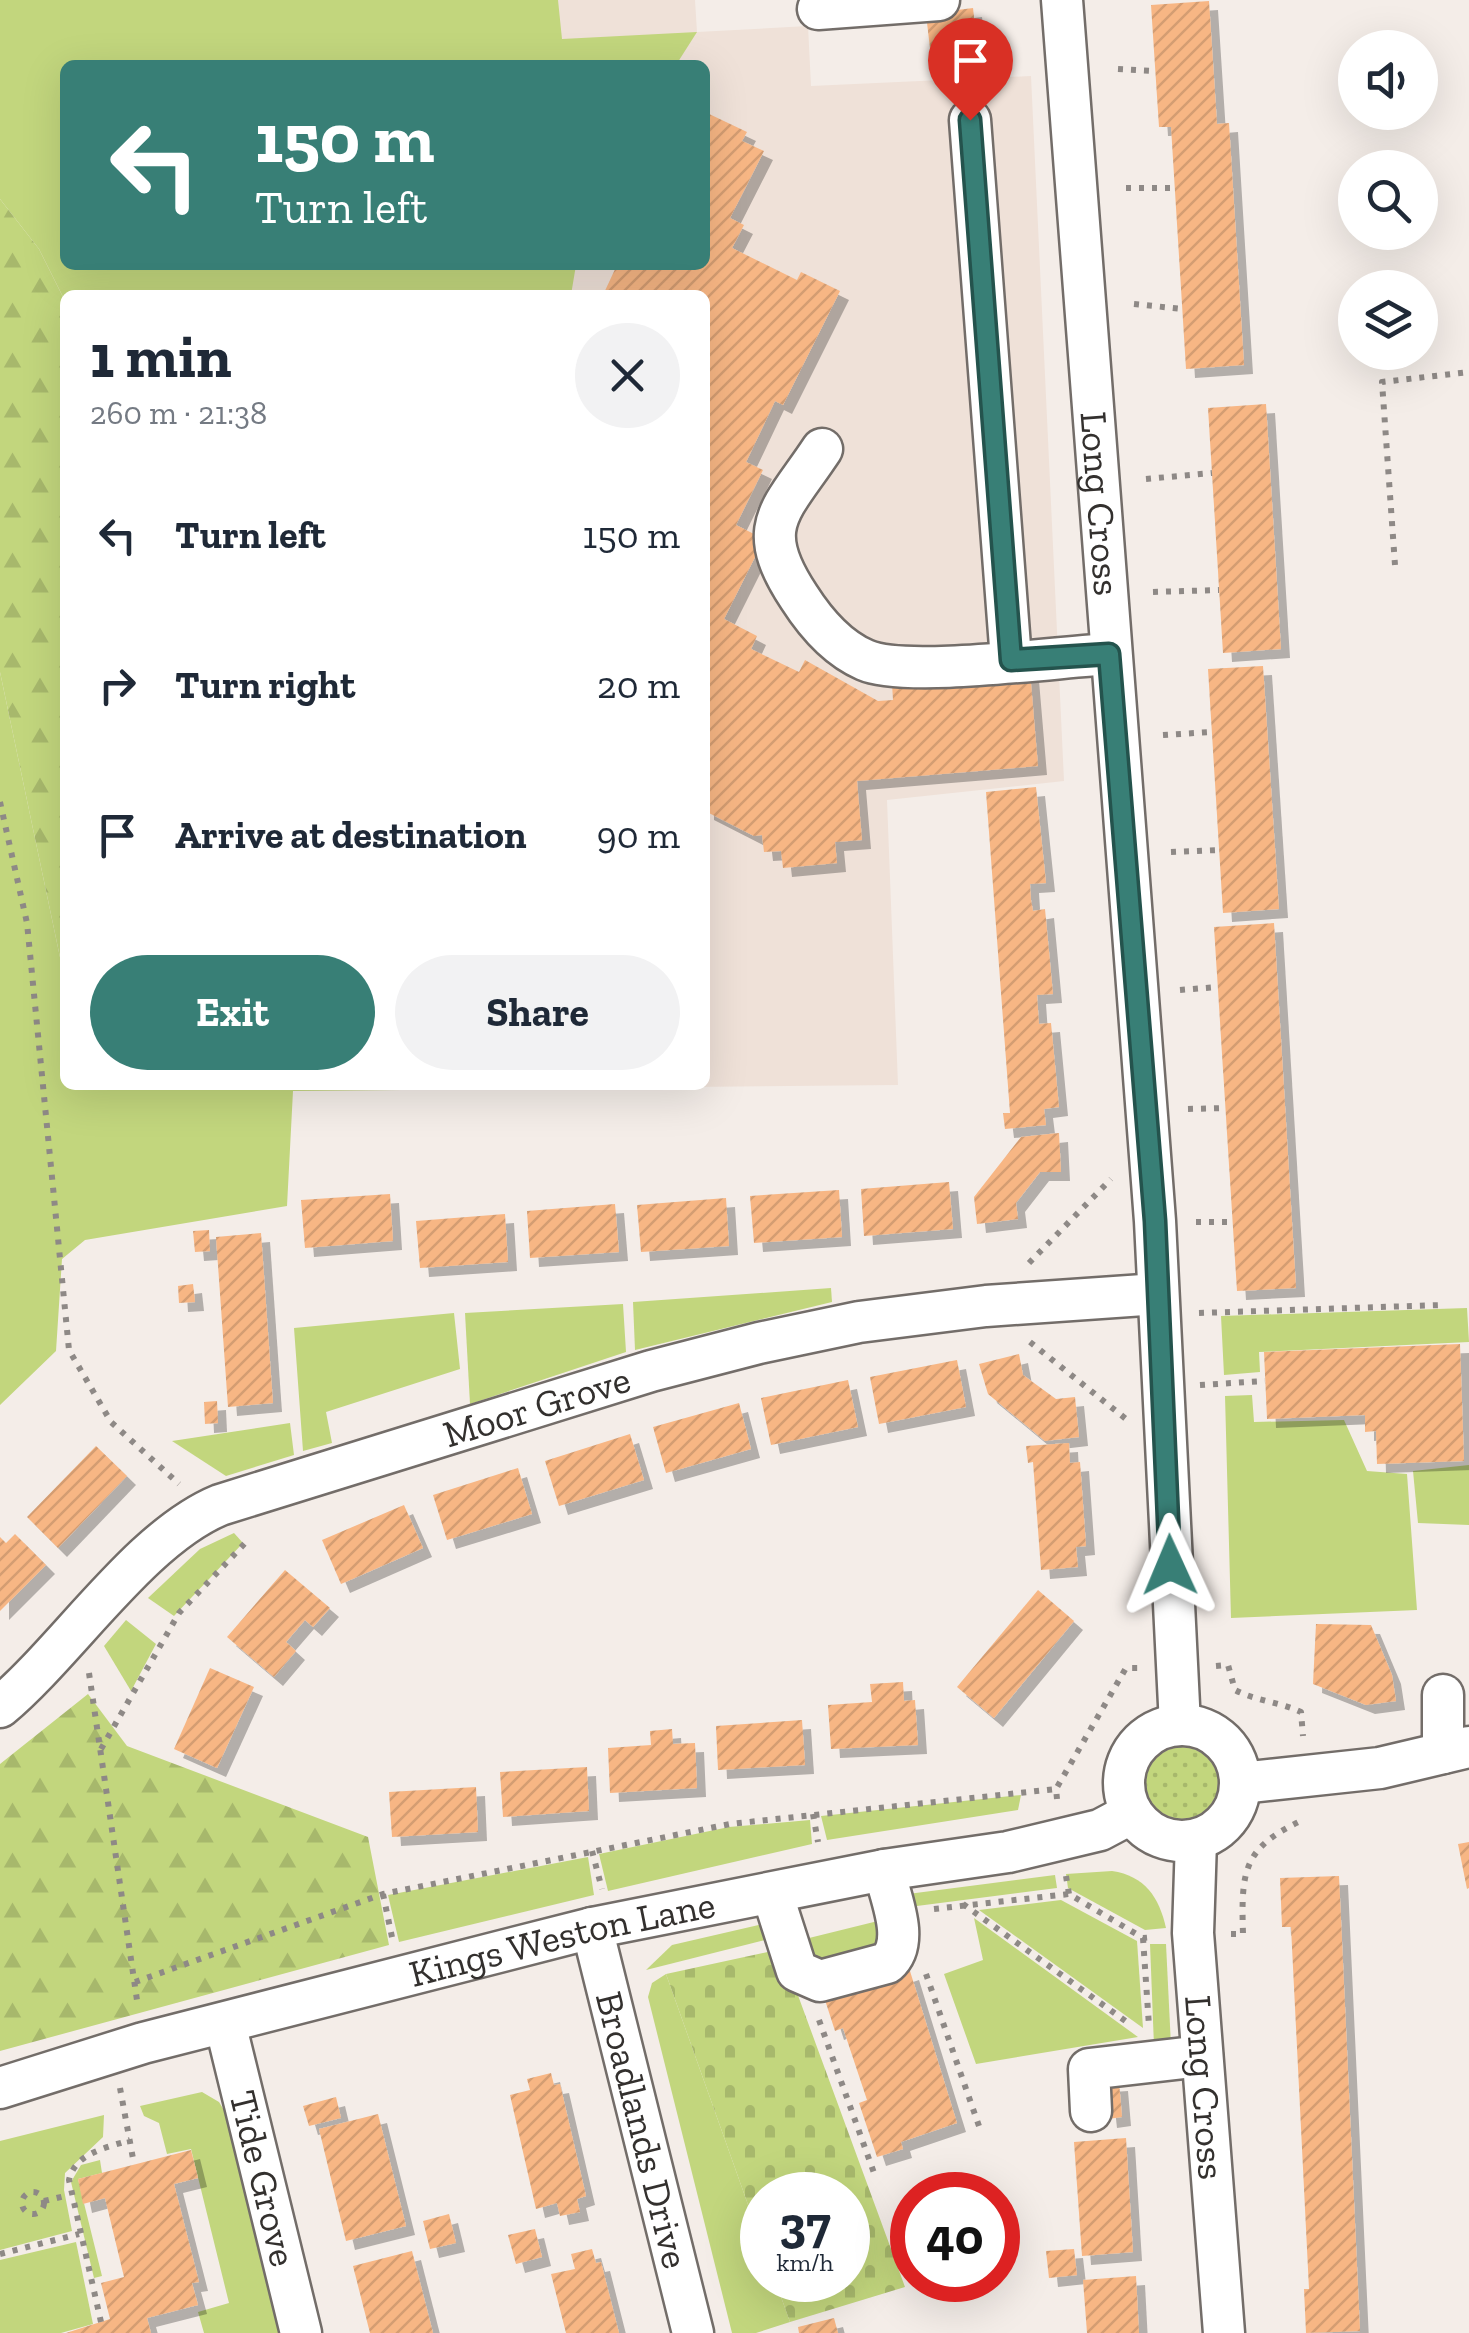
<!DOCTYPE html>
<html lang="en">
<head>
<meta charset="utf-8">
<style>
	body { margin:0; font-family:"Zilla Slab",serif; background:#f2f2f3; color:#1f2937; height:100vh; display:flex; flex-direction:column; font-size:38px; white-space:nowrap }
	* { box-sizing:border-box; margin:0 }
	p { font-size:32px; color:#747a83 }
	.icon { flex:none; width:55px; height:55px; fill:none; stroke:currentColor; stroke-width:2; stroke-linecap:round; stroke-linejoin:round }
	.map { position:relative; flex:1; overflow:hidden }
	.side { position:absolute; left:60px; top:290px; width:650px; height:800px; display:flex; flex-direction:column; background:#fff; border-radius:15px; box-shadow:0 10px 40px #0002 }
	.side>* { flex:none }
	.hud { position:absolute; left:60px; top:60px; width:650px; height:210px; border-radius:15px; box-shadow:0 10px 40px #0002; background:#387f76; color:#fff; overflow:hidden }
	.buttons { position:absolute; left:1338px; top:30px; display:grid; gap:20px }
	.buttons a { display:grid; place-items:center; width:100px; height:100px; border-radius:50%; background:#fff; box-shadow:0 10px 40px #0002; font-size:50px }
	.speed { position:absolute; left:740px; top:2172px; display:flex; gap:20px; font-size:50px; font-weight:700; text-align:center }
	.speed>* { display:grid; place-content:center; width:130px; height:130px; border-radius:50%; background:#fff; box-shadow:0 10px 40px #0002; line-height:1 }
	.speed small { font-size:25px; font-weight:400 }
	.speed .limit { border:15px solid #d22; background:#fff; color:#111 }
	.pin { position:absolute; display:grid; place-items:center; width:85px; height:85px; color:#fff; margin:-102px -42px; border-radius:50% 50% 50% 0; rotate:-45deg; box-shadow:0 0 10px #0007 }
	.pin .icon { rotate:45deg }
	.me { position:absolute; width:110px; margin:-55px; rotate:359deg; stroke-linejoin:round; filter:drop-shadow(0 0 8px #0008) }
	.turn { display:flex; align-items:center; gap:35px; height:210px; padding:0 30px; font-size:45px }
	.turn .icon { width:130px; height:130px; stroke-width:2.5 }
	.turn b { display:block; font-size:70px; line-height:85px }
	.round { display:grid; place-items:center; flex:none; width:105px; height:105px; border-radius:52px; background:#f2f2f3 }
	.headline { display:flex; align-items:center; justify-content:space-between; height:170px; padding:0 30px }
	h1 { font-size:60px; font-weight:800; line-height:75px }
	.action { display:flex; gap:20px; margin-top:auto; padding:20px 30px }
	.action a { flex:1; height:115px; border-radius:60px; background:#387f76; color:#fff; font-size:40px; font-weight:800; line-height:115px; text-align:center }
	.action a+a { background:#f2f2f3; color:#1f2937 }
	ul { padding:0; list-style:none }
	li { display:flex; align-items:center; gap:30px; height:150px; padding:0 30px }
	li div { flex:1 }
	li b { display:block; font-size:38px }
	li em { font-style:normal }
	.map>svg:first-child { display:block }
</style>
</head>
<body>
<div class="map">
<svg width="1469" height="2333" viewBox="0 0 1469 2333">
	<defs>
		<pattern id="forest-firs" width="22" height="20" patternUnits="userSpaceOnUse" patternTransform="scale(2.5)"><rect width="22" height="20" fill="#c2d67d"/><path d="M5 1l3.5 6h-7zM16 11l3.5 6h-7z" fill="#a7b86c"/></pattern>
		<pattern id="cemetery-stones" width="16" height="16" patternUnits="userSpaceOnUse" patternTransform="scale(2.5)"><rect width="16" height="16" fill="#c2d67d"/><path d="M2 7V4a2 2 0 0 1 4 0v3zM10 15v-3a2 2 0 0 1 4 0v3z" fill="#a7b86c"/></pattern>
		<pattern id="park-dots" width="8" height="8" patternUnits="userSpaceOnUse" patternTransform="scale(2.5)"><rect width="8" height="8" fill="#c2d67d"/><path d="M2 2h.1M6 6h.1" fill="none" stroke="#a7b86c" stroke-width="1.8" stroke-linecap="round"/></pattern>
		<pattern id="building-hatch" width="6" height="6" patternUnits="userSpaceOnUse" patternTransform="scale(2.5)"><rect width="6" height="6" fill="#f7b684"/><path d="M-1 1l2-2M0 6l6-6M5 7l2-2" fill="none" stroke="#d49d72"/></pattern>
		<filter id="shadow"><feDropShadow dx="9" dy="9" stdDeviation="0" flood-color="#0004"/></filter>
	</defs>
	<rect width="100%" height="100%" fill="#f4ede8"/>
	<polygon fill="#efe1d8" points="98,0 695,0 697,32 808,26 811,86 1031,76 1064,781 887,800 898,1085 293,1091 291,1085 705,1085 705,295 144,295 140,265 705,265 705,65 108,65"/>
	<g fill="#c2d67d">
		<polygon points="0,0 558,0 562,39 697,32 676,65 65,65 65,265 576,265 571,295 65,295 65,301 39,249 0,199"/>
		<polygon points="0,672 65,981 65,1085 517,1085 517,1089 293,1091 287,1206 85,1240 62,1259 56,1351 0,1405"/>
		<polygon points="831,1288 832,1302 635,1350 633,1302"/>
		<polygon points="623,1304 626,1352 470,1404 465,1313"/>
		<polygon points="1467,1308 1469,1342 1259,1352 1260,1372 1224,1375 1221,1316"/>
		<polygon points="454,1313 460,1369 326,1412 332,1443 303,1451 294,1328"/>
		<polygon points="1252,1395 1254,1422 1344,1420 1367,1471 1407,1474 1417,1610 1231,1618 1225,1396"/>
		<polygon points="290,1423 294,1455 226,1476 172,1441"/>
		<polygon points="1469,1465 1469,1525 1418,1523 1413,1471"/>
		<polygon points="234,1533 243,1543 174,1616 148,1598 200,1549"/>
		<polygon points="126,1620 156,1644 131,1691 104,1646"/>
		<polygon points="1021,1795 1018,1810 827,1840 821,1816"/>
		<polygon points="810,1820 812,1844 608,1891 599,1854 729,1827"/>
		<polygon points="588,1857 594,1895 399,1942 388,1895"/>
		<path d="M 1112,1871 C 1145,1876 1159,1897 1166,1928 L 1145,1930 L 1068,1888 L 1066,1874 Z"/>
		<polygon points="1055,1875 1057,1888 909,1907 908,1894"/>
		<polygon points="1061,1900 1137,1941 1143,2028 979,1910"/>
		<polygon points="890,1918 894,1936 824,1972 801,1940"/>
		<polygon points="974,1918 1138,2037 976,2064 944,1974 983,1960"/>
		<polygon points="771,1922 773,1938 646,1970 672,1945"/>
		<polygon points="1150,1944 1166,1944 1171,2046 1154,2046"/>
		<polygon points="666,1974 762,2244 762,2280 775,2280 790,2322 756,2333 732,2333 648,1997 652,1983"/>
		<polygon points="202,2092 219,2102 227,2115 280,2333 204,2333 198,2312 229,2303 191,2149 167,2154 159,2123 144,2116 140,2106"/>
		<polygon points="104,2115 103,2137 65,2173 64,2190 72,2231 0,2250 0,2141"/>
		<polygon points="100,2160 102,2173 78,2179 102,2276 94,2278 71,2182 81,2165"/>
		<polygon points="76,2242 93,2324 61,2333 0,2333 0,2260"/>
	</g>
	<g fill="url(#forest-firs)">
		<polygon points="0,199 39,249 65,301 65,981 0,672"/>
		<polygon points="88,1694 127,1746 368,1837 389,1945 0,2051 0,1764"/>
	</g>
	<polygon fill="url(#cemetery-stones)" points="781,1949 905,2287 790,2322 775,2280 848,2280 848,2195 762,2195 762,2244 666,1974"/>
	<circle fill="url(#park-dots)" cx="1182" cy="1783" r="36"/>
	<g fill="url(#building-hatch)" filter="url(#shadow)">
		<polygon points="1209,1 1217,124 1229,123 1244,365 1186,369 1171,127 1159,127 1151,5"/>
		<polygon points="973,8 978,52 931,57 926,14"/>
		<polygon points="705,112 747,132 742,141 764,151 730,218 744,225 732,248 797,280 801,272 840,291 783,405 775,401 746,462 763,470 736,525 764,539 724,619 757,636 751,649 799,672 805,660 878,701 893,700 892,684 1030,672 1038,766 857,781 862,840 835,842 837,863 783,868 781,851 764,852 762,835 754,836 705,811 705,295 603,295 617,265 705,265"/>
		<polygon points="1266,404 1281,649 1223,653 1208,408"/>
		<polygon points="1263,666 1279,909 1223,913 1208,669"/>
		<polygon points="1036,787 1046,883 1030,884 1031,900 1033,911 1045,909 1053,994 1037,995 1039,1024 1051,1023 1059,1107 1044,1109 1046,1125 1005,1129 1003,1113 1010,1113 986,792"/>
		<polygon points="1274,923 1296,1288 1237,1291 1214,927"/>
		<polygon points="1059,1133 1061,1172 1040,1172 1016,1203 1018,1219 977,1224 974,1197 1021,1137"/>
		<polygon points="949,1182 953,1229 864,1236 861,1189"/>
		<polygon points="839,1190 842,1237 754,1243 750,1196"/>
		<polygon points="390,1194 393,1241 305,1248 301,1200"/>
		<polygon points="726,1198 729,1246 641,1252 637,1205"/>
		<polygon points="615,1204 619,1252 530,1258 527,1211"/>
		<polygon points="505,1214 508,1262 420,1268 416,1221"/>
		<polygon points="209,1230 210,1251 195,1252 193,1231"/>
		<polygon points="261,1233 273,1403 228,1407 216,1237"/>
		<polygon points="193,1284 195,1302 179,1303 178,1286"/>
		<polygon points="1460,1344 1464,1461 1377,1464 1376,1431 1365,1432 1365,1415 1267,1419 1264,1352"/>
		<polygon points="1019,1354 1023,1375 1056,1399 1075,1397 1079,1437 1045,1441 988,1394 979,1364"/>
		<polygon points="957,1360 966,1407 879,1424 870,1377"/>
		<polygon points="848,1380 858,1427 771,1445 761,1398"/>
		<polygon points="217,1401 218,1423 205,1424 204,1402"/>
		<polygon points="739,1403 751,1449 666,1473 653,1427"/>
		<polygon points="630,1434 644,1480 559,1506 545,1461"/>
		<polygon points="1069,1443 1070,1463 1080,1462 1086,1546 1076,1547 1078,1567 1041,1570 1033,1462 1028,1463 1026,1446"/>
		<polygon points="96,1446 127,1476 58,1548 27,1517"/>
		<polygon points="518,1468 532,1514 447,1540 433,1495"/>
		<polygon points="404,1505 423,1548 341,1584 322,1540"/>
		<polygon points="15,1534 46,1565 0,1611 0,1537 6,1543"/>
		<polygon points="285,1570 330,1608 313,1627 305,1620 286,1642 296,1651 274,1677 227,1637"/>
		<polygon points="1038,1590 1074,1621 994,1718 957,1687"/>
		<polygon points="1316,1624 1371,1625 1392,1675 1396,1701 1366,1705 1313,1684"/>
		<polygon points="210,1668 254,1687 217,1768 174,1749"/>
		<polygon points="903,1682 904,1701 915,1700 918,1745 831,1749 828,1705 872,1702 870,1684"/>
		<polygon points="802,1720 805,1765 718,1770 716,1726"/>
		<polygon points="672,1729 673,1744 695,1743 697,1788 610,1793 608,1748 651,1745 650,1731"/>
		<polygon points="587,1767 589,1811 503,1817 500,1772"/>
		<polygon points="476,1787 478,1832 392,1837 389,1792"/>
		<polygon points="1469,1842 1469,1888 1467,1889 1458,1844"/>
		<polygon points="1339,1876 1360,2331 1306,2333 1304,2289 1309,2289 1291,1927 1282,1927 1280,1878"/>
		<polygon points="910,1971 957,2123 901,2142 903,2149 877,2157 859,2103 867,2100 843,2028 835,2031 825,2000"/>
		<polygon points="551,2073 554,2085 560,2084 586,2196 577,2199 580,2212 560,2216 557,2203 536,2209 510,2095 530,2090 527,2079"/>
		<polygon points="1119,2082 1122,2117 1108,2119 1104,2083"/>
		<polygon points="336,2097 341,2118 309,2126 303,2106"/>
		<polygon points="378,2114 406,2226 346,2241 319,2129"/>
		<polygon points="1126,2138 1133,2252 1082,2256 1074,2142"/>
		<polygon points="191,2150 198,2178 174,2184 199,2282 192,2283 198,2305 147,2318 151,2333 66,2333 110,2319 101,2283 124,2277 105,2198 83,2204 78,2179"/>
		<polygon points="449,2214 456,2243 430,2249 423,2221"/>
		<polygon points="535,2229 542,2257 516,2264 508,2235"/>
		<polygon points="592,2249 596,2263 601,2262 619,2333 566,2333 551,2274 575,2269 571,2254"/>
		<polygon points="1074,2249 1077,2275 1049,2278 1046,2251"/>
		<polygon points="412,2251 433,2333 370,2333 353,2266"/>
		<polygon points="1136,2276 1139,2333 1087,2333 1083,2280"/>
		<polygon points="834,2318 838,2333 799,2333 798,2327"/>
	</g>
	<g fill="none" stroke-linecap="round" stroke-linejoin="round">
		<defs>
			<g id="minor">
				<path id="s1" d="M 1062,0 L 1155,1221 L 1180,1725"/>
				<polyline points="818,9 939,0"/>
				<polyline points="970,120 1011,660"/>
				<path d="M 822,449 C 781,511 752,526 799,597 C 815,622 837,648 865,660 C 905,678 1057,657 1109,654"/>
				<polyline points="1443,1695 1443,1753"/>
				<path id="s2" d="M 0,1707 C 68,1650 140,1538 220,1505 L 651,1371 L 759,1343 L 859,1322 L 986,1306 L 1158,1294"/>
				<circle cx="1182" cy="1783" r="58"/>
				<polyline points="1241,1783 1380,1768 1469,1747"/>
				<path id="s3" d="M 1196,1840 L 1193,1933 L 1224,2333"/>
				<path d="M 772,1893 L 797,1971 L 820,1981 L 887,1963 C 911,1942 890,1897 884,1870"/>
				<path id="s4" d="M 592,1928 L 693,2333"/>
				<path id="s5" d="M 225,2023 L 301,2333"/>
				<path id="s6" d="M 0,2088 L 143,2043 L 592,1928 L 884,1870 L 1008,1852 L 1100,1830 L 1132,1813"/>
				<polyline points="1091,2111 1089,2069 1202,2056"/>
			</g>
		</defs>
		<use href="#minor" stroke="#736d69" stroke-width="45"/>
		<g stroke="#8e8986" stroke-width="6" stroke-dasharray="5 8" stroke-linecap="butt">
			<polyline points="1118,69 1155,71"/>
			<polyline points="1126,188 1175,188"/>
			<polyline points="1134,304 1183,309"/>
			<polyline points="1146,479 1212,473"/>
			<polyline points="1395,565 1382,382 1469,372"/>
			<polyline points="1153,592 1219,590"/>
			<polyline points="1163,735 1212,732"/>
			<polyline points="0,802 27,923 69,1350 111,1422 179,1484"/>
			<polyline points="1171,852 1219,850"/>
			<polyline points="1180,990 1218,987"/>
			<polyline points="1188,1109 1226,1108"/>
			<polyline points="1196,1222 1233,1222"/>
			<polyline points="1029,1263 1111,1179"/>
			<polyline points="1199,1313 1442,1305"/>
			<polyline points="1030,1342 1126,1419"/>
			<polyline points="1200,1385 1265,1381"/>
			<path d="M 1216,1666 L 1228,1665 L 1235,1690 C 1256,1701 1280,1702 1301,1712 L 1303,1736"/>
			<polyline points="89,1673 138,2007"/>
			<polyline points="101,1749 179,1613 248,1540"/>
			<polyline points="1057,1799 1056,1789 1126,1668 1139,1668"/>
			<polyline points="813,1814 818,1842"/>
			<polyline points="592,1851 602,1889"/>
			<polyline points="1066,1876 1069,1894"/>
			<polyline points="383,1894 393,1942"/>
			<polyline points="963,1904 1131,2025"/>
			<polyline points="934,1909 1069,1894 1143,1938 1154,1937"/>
			<path d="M 1231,1934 L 1243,1934 C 1241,1870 1243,1847 1305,1819"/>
			<polyline points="1143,1938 1149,2026"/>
			<polyline points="926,1974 980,2129"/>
			<polyline points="135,1982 383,1894 730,1824 1056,1789"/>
			<polyline points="819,2020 874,2173"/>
			<polyline points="120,2088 134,2164"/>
			<circle cx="33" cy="2203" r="11"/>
			<polyline points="44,2201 69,2195"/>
			<polyline points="0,2254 79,2234"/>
			<path d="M 101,2322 L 69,2180 C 75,2153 106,2148 130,2140"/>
		</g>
		<use href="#minor" stroke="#fff" stroke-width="40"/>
	</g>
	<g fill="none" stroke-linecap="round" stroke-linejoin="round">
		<defs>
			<polyline id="route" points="970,120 1011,660 1109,654 1155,1221 1170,1565"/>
		</defs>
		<use href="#route" stroke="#24534d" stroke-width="25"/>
		<use href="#route" stroke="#387f76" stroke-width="18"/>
	</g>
	<g text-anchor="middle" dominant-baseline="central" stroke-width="8" stroke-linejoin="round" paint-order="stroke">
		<g font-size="38" fill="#33302e" stroke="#fff">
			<text stroke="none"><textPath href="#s1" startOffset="505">Long Cross</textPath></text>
			<text stroke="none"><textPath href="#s2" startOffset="632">Moor Grove</textPath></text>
			<text stroke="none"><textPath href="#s6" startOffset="582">Kings Weston Lane</textPath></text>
			<text stroke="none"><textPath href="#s3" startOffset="248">Long Cross</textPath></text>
			<text stroke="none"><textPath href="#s4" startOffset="208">Broadlands Drive</textPath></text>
			<text stroke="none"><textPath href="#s5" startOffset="160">Tide Grove</textPath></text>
		</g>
	</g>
</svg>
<div class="buttons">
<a><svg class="icon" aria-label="sound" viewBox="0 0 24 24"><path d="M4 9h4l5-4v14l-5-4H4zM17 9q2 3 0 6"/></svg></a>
<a><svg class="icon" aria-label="search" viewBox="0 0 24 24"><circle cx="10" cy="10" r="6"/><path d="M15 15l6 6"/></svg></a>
<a><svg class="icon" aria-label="layers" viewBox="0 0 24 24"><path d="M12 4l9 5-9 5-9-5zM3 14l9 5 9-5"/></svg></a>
</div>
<div class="speed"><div>37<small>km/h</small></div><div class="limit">40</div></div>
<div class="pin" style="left:970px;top:120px;background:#d93025"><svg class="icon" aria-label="arrive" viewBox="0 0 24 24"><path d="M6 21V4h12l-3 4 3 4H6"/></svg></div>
<svg class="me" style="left:1170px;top:1565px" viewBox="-20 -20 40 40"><path d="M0-17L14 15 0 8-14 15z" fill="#387f76" stroke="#fff" stroke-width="4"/></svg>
<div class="hud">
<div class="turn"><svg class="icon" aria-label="left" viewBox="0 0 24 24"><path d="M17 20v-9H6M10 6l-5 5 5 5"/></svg><div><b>150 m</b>Turn left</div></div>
</div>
<section class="side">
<div class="headline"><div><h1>1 min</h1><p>260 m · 21:38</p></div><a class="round"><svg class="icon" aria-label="close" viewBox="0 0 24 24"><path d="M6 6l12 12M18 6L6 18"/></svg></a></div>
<ul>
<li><svg class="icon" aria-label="left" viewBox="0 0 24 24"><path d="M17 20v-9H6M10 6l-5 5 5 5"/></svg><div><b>Turn left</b></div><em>150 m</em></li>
<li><svg class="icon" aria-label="right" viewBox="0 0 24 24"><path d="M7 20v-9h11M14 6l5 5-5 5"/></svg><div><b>Turn right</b></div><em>20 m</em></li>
<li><svg class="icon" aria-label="arrive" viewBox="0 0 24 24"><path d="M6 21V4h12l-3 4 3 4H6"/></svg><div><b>Arrive at destination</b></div><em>90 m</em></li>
</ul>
<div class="action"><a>Exit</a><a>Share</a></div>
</section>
</div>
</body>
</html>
